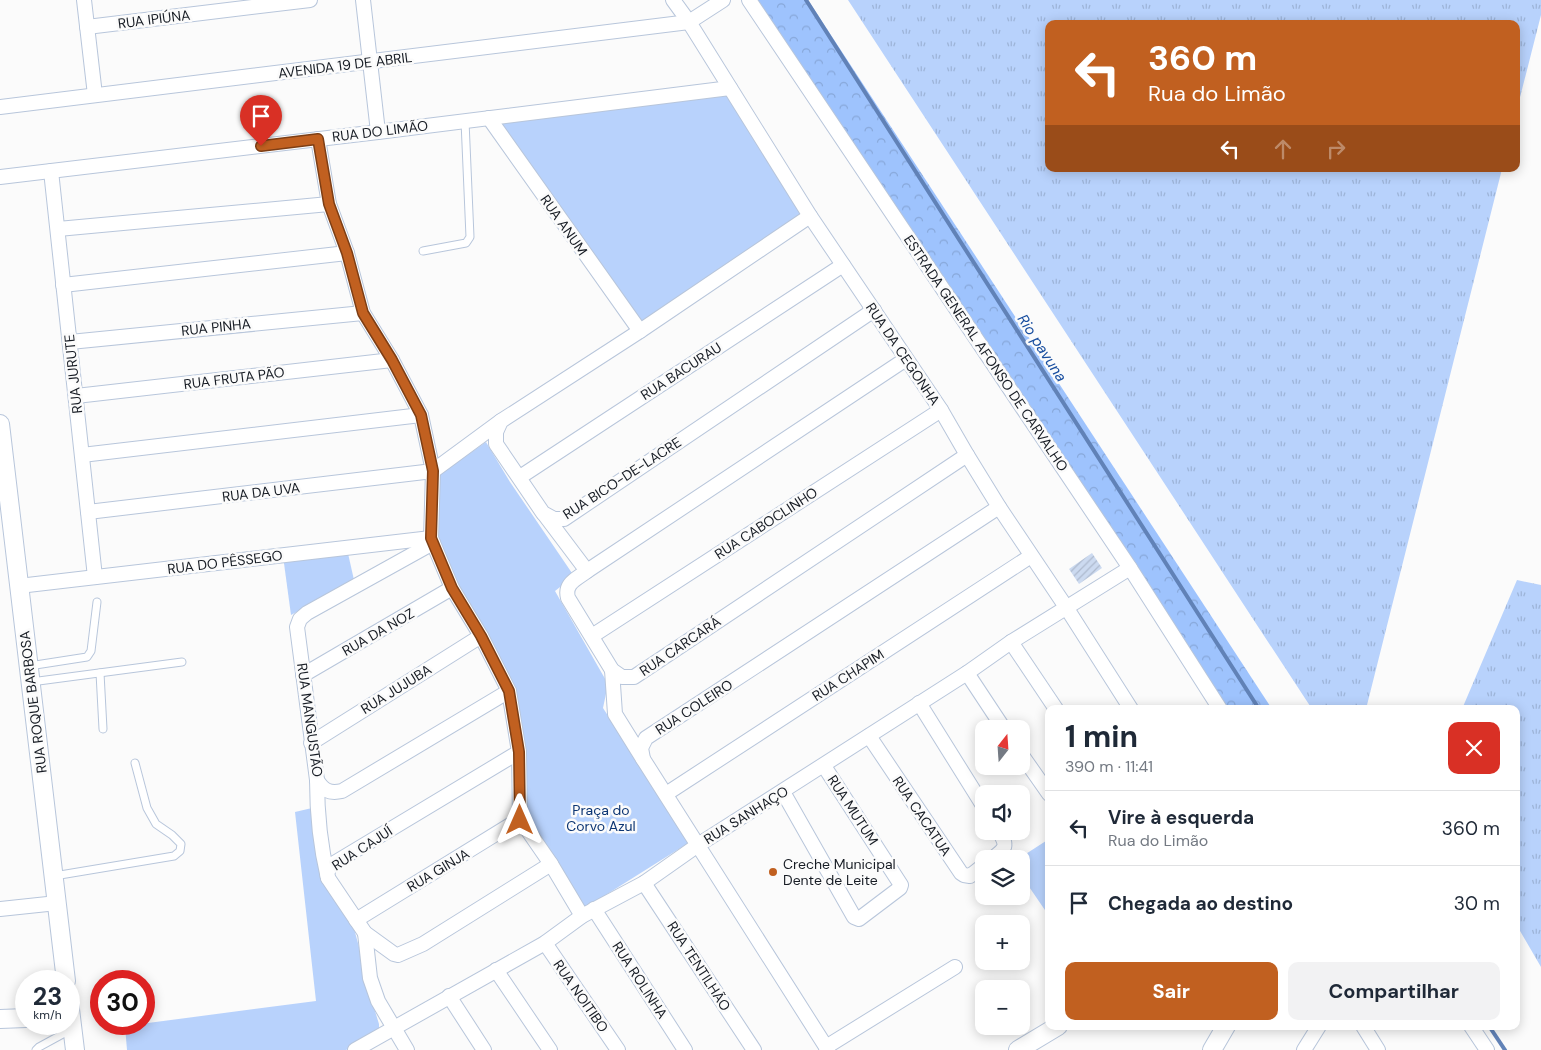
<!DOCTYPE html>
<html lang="pt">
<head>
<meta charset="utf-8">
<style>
	body { margin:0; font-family:"DM Sans",sans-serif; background:#f2f2f3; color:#1f2937; height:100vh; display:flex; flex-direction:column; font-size:19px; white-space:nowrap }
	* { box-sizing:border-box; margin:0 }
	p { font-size:16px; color:#747a83 }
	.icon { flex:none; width:28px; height:28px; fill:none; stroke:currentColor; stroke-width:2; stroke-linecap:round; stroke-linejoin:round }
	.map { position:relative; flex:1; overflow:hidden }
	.details { position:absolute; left:1045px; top:705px; width:475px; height:325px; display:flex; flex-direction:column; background:#fff; border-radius:10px; box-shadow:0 2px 12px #0003 }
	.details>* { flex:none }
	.top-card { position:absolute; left:1045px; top:20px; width:475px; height:152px; border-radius:10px; box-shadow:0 2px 12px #0003; background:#c16020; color:#fff; overflow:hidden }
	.needle { width:32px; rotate:17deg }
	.fabs { position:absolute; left:975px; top:720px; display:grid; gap:10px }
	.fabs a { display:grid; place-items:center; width:55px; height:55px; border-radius:10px; background:#fff; box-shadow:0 2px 12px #0003; font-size:25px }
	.speed { position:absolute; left:15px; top:970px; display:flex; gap:10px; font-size:25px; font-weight:700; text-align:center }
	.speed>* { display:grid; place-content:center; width:65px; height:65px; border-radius:50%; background:#fff; box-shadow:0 2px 12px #0003; line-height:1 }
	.speed small { font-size:12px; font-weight:400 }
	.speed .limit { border:8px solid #d22; background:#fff; color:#111 }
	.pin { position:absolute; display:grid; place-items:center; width:42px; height:42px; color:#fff; margin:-51px -21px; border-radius:50% 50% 50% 0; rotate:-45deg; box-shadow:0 0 5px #0007 }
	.pin .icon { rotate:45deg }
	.me { position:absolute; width:55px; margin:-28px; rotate:0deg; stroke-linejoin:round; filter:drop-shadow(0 0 4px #0008) }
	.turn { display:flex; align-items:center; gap:18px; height:105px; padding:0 20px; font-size:22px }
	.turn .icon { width:65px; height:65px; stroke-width:2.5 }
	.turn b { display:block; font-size:35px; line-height:42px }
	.lanes { display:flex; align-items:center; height:48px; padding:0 20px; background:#0003; justify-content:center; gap:25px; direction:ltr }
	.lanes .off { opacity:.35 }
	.round { display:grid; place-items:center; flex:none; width:52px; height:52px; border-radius:10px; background:#f2f2f3 }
	.summary { display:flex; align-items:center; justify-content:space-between; height:85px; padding:0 20px }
	h1 { font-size:30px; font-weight:700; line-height:38px }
	.button { display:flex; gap:10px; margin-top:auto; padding:10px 20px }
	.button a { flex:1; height:58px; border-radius:10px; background:#c16020; color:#fff; font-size:20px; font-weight:700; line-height:58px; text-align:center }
	.button a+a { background:#f2f2f3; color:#1f2937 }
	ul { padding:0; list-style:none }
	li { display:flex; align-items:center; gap:15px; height:75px; padding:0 20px; border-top:1px solid #e0e1e3 }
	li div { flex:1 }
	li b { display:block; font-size:19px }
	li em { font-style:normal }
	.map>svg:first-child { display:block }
</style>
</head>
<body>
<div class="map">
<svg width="1541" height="1050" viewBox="0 0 1541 1050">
	<defs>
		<pattern id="grass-tufts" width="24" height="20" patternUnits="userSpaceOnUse" patternTransform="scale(1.25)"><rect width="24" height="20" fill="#b8d2fc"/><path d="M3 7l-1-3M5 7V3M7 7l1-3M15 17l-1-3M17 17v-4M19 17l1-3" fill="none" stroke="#9db4d8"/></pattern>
		<pattern id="forest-crowns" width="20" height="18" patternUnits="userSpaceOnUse" patternTransform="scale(1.25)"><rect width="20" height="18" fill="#9ec3fd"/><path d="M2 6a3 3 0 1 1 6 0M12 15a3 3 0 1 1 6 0" fill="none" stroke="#87a7d9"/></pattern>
		<pattern id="building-hatch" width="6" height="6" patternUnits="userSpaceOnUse" patternTransform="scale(1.25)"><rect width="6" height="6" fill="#ccdaf0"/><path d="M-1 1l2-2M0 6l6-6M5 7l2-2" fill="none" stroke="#aebace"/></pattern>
	</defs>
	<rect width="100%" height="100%" fill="#fbfbfb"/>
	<g fill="url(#grass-tufts)">
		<polygon points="848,0 1541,0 1541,15 1516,113 1516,24 1049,24 1049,169 1502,169 1366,709 1312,709"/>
		<polygon points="1517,580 1541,585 1541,967 1516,924 1516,709 1462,709"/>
	</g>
	<polygon fill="url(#forest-crowns)" points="755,0 808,0 1272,709 1227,709"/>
	<g fill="#b8d2fc">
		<polygon points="728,91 806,217 641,327 496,121"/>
		<polygon points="486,442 510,482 574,576 555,591 608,684 603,708 690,842 585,908 527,818 524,796 524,739 515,687 492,641 467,601 439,544 437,534 439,475"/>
		<polygon points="347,549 354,580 291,615 283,556"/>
		<polygon points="312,808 323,874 352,921 359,947 366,982 379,1024 379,1031 346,1050 127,1050 125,1026 316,1001 295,812"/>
		<polygon points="1049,839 1049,916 1021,875 1021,859 1018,859"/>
	</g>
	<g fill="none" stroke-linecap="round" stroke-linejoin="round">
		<g stroke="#6182b7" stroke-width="4">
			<polyline points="806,0 1259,709"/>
			<polyline points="1489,1026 1505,1050"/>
		</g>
	</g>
	<polygon fill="url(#building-hatch)" points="1092,553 1102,568 1079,584 1069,569"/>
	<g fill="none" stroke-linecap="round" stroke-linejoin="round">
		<defs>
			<g id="service">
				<polyline points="423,251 466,243 470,237 465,121"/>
				<polyline points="29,666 87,657 91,651 97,602"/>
				<polyline points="100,673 103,729"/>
				<polyline points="31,682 182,662"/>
				<polyline points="54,876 174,856 180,851 181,844 172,835 156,824 147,808 135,763"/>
				<polyline points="36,1050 39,1047 72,1029"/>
			</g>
			<g id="minor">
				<polyline points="84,0 95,95"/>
				<polyline points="363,0 378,132"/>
				<polyline points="673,0 689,22 810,216 941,410 967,455 999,507 1066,607 1131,709"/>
				<polyline points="749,0 1130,568 1220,709"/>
				<polyline points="87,27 310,0"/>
				<polyline points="0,107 689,22 723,0"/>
				<polyline points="489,118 640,331"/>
				<polyline points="318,139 329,204 347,253 363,313 392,360 421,415 433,471 431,538 452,588 481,636 509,691 519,752 520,819 551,864 582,916"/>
				<polyline points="51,171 95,577"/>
				<polyline points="0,177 378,132 730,88"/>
				<polyline points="810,216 640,331 501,421 496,432 496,444 543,513 554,519 564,519 874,310"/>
				<polyline points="58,229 329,204"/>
				<polyline points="63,285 347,253"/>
				<polyline points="70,342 363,313"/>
				<path d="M 906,359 L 587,571 C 577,579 564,583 568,598 L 612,670 L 622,677 L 634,677 L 967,455"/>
				<polyline points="76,396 392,360"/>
				<polyline points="82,455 421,415"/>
				<polyline points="520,477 843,265"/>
				<polyline points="88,512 433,471 501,421"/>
				<polyline points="544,514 587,571"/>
				<path d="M 433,543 L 307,613 L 300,619 L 297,627 L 317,780 C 323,790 329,794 342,791 L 509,691"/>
				<polyline points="19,586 431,538"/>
				<polyline points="592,636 941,410"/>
				<polyline points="1011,642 1056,709"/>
				<polyline points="612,670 615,714 643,759"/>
				<polyline points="967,673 1004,729"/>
				<polyline points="303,675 452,588"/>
				<polyline points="919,703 984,807"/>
				<polyline points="869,736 961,873 964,875 970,876 984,865"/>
				<polyline points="311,743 481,636"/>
				<polyline points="519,752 331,865 327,873 328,878 365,933 394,954 398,955 423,944 551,864"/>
				<polyline points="1021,754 1049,794"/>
				<path d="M 317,780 C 317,813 320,845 328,878"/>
				<polyline points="783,792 854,917 859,919 900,888 901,885 824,766"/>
				<polyline points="666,794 1031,556"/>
				<path d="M 992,859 C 1006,848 1008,847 999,831"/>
				<polyline points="644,883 754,1050"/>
				<polyline points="0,909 57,903"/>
				<polyline points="594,909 685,1050"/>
				<polyline points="356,920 520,819"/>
				<polyline points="365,933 370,978 378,1001 407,1050"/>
				<polyline points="545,943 618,1050"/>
				<polyline points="496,970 550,1050"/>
				<polyline points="449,996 484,1050"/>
				<polyline points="1363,1026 1378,1050"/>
				<polyline points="1471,1026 1487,1050"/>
				<polyline points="826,1047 955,967"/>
				<polyline points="355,1050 545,943 582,916 644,883 698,845 967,673 1011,642 1130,568"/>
				<polyline points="828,1050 643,759 641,748 646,738 999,507"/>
				<polyline points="1304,1050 1319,1026"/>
			</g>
			<g id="tertiary">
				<polyline points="0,424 66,981"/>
				<polyline points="69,1001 75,1050"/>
				<polyline points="0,1019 26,1018"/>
				<polyline points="1018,1050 1058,1026"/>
				<polyline points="1212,1050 1226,1026"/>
			</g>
		</defs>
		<use href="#service" stroke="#b8c6db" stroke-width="9"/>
		<use href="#minor" stroke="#b8c6db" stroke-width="16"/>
		<use href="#tertiary" stroke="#b8c6db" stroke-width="20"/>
		<use href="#service" stroke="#fff" stroke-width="7"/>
		<use href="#minor" stroke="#fff" stroke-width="14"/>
		<use href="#tertiary" stroke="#fff" stroke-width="18"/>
	</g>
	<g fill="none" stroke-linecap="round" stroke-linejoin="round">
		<defs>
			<polyline id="route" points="261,146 318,139 329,204 347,253 363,313 392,360 421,415 433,471 431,538 452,588 481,636 509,691 519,752 520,820"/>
		</defs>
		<use href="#route" stroke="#7d3e15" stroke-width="12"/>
		<use href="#route" stroke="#c16020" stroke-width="9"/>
	</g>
	<circle fill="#c16020" stroke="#fbfbfb" stroke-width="2" cx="773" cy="872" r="5"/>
	<g text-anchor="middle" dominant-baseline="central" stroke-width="5" stroke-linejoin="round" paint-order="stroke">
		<g font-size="14" fill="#171c24" stroke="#fbfbfb">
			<text transform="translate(154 19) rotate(-7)">RUA IPIÚNA</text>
			<text transform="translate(345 65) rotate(-7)">AVENIDA 19 DE ABRIL</text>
			<text transform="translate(380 131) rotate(-7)">RUA DO LIMÃO</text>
			<text transform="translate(564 225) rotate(55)">RUA ANUM</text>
			<text transform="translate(216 327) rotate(-6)">RUA PINHA</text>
			<text transform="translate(986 353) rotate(56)">ESTRADA GENERAL AFONSO DE CARVALHO</text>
			<text transform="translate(903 354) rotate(56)">RUA DA CEGONHA</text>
			<text transform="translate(681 371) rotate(-33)">RUA BACURAU</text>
			<text transform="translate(73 374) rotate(-96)">RUA JURUTE</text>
			<text transform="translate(234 378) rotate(-7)">RUA FRUTA PÃO</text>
			<text transform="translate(622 478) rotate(-33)">RUA BICO-DE-LACRE</text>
			<text transform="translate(261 492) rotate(-7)">RUA DA UVA</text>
			<text transform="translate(766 523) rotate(-33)">RUA CABOCLINHO</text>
			<text transform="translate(225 562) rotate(-7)">RUA DO PÊSSEGO</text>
			<text transform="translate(378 632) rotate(-30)">RUA DA NOZ</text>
			<text transform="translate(680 646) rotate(-34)">RUA CARCARÁ</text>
			<text transform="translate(848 675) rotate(-33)">RUA CHAPIM</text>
			<text transform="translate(396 689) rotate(-32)">RUA JUJUBA</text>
			<text transform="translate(33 702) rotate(-97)">RUA ROQUE BARBOSA</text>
			<text transform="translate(694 707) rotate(-33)">RUA COLEIRO</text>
			<text transform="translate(310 720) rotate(82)">RUA MANGUSTÃO</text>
			<text transform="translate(853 810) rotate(57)">RUA MUTUM</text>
			<text transform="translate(746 815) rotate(-32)">RUA SANHAÇO</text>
			<text transform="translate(922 816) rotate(56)">RUA CACATUA</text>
			<text transform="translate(362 848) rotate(-33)">RUA CAJUÍ</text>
			<text transform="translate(438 870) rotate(-31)">RUA GINJA</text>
			<text transform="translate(699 966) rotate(57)">RUA TENTILHÃO</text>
			<text transform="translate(640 980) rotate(57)">RUA ROLINHA</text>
			<text transform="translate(581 996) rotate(55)">RUA NOITIBO</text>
		</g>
		<g font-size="14" fill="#0c3573" stroke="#fbfbfb">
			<text x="601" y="810">Praça do<tspan x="601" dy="16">Corvo Azul</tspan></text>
		</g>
		<g font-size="14" fill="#171c24" stroke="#fbfbfb" text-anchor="start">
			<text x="783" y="864">Creche Municipal<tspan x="783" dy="16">Dente de Leite</tspan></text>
		</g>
		<g font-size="15" font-style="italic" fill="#174d9f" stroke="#fbfbfb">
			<text transform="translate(1042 348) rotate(57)">Rio pavuna</text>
		</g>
	</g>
</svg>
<div class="fabs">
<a><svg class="needle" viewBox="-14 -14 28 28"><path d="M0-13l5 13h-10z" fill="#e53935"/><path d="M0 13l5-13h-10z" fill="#747a83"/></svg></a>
<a><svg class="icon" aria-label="sound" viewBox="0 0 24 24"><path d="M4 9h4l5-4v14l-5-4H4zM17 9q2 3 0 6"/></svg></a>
<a><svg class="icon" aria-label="layers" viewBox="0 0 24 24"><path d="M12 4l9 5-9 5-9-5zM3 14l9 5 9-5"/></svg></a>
<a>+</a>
<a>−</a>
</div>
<div class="speed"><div>23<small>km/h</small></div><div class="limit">30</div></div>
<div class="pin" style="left:261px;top:146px;background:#d93025"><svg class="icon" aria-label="arrive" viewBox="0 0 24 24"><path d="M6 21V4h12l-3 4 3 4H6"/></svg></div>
<svg class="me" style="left:520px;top:820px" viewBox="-20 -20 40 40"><path d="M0-17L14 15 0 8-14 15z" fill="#c16020" stroke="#fff" stroke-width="4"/></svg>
<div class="top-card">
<div class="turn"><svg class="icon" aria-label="left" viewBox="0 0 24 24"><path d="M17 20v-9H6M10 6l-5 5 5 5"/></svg><div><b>360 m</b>Rua do Limão</div></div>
<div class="lanes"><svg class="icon" aria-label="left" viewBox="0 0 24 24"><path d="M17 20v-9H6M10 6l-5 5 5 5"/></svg><svg class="icon off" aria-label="ahead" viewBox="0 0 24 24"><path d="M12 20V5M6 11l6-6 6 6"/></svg><svg class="icon off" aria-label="right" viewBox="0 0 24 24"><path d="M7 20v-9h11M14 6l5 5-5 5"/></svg></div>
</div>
<section class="details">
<div class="summary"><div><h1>1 min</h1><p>390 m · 11:41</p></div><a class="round" style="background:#d93025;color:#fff"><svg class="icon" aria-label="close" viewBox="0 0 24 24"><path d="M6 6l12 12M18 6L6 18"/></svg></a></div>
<ul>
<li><svg class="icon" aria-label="left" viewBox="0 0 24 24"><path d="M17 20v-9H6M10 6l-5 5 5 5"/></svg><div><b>Vire à esquerda</b><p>Rua do Limão</p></div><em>360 m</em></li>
<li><svg class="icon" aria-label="arrive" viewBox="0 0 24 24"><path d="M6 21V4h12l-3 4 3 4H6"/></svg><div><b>Chegada ao destino</b></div><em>30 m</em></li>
</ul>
<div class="button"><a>Sair</a><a>Compartilhar</a></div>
</section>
</div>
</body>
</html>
